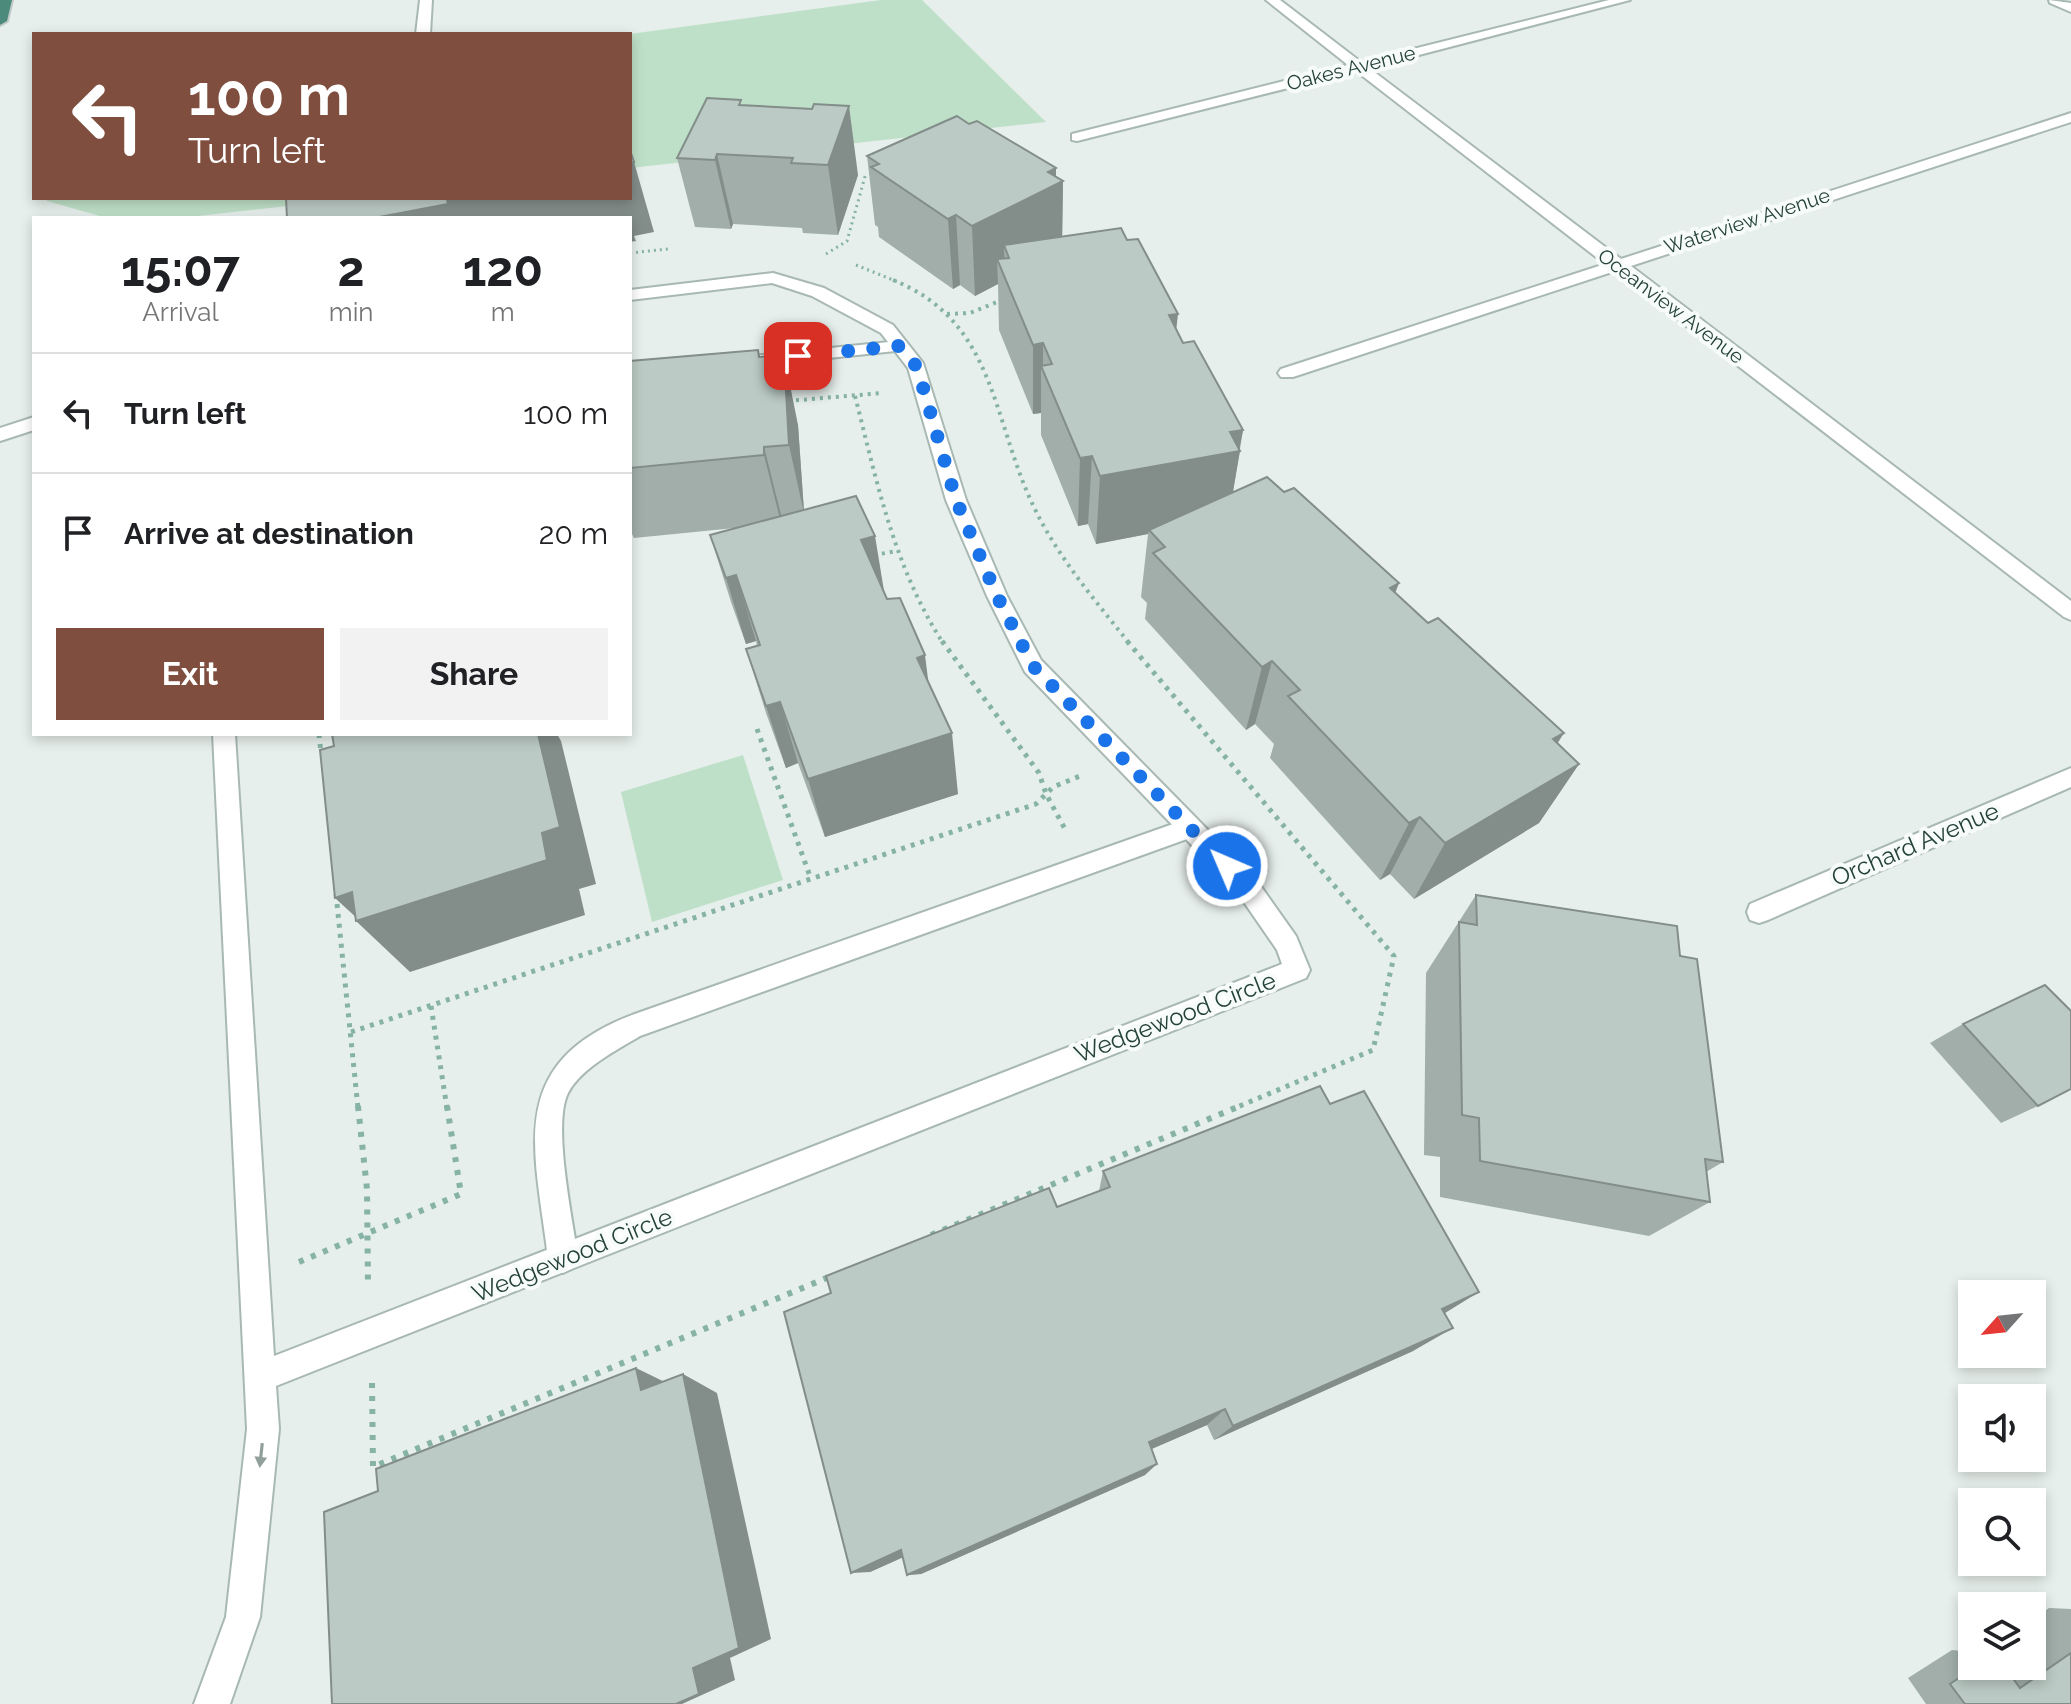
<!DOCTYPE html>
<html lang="en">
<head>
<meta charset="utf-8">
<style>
	body { margin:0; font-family:Raleway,sans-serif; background:#f2f2f2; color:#202124; height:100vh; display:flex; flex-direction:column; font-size:30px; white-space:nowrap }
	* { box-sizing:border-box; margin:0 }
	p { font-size:26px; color:#757577 }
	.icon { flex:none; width:44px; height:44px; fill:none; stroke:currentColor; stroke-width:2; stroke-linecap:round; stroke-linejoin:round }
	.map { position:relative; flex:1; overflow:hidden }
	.panel { position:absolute; left:32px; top:216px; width:600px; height:520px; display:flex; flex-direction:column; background:#fff; border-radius:0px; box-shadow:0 4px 12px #0003 }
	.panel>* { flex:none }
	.hud { position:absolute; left:32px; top:32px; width:600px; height:168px; border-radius:0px; box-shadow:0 4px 12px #0003; background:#7f4e3f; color:#fff; overflow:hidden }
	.needle { width:52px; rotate:243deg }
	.fabs { position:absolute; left:1958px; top:1280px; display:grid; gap:16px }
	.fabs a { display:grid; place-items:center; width:88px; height:88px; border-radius:0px; background:#fff; box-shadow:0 4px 12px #0003; font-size:40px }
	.pin { position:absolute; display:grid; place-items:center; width:68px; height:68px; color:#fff; margin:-34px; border-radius:16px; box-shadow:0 4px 12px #0006 }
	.me { position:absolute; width:88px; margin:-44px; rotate:315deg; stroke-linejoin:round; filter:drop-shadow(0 0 6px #0008) }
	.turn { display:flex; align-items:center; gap:28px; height:168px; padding:0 24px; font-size:36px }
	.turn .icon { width:104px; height:104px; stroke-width:2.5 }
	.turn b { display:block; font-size:56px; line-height:68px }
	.eta { display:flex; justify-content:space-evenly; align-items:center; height:136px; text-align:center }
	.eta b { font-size:48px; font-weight:700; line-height:56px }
	.primary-button { display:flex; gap:16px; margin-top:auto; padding:16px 24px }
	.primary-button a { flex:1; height:92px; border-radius:0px; background:#7f4e3f; color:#fff; font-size:32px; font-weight:700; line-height:92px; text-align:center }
	.primary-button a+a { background:#f2f2f2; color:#202124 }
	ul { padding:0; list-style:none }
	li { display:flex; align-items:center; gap:24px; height:120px; padding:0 24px; border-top:2px solid #e0e0e0 }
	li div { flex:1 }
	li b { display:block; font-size:30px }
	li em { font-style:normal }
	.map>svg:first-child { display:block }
</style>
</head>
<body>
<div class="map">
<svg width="2071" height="1704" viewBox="0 0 2071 1704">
	<rect width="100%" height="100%" fill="#e6efeb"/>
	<g fill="#bfe0c8">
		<polygon points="881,0 922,0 1046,122 630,168 630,34"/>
		<polygon points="48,198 360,198 179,218 107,218 47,201"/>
		<polygon points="743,755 783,880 652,922 621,792"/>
	</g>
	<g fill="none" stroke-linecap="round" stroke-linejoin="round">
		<defs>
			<g id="service">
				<polygon points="899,341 905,342 908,346 905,350 752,366 743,361 752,356"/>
				<path d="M 1190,818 L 1198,821 L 1202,828 L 1198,835 L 640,1036 C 617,1050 581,1068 568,1093 C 552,1125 573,1221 578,1258 L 573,1268 L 563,1273 L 553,1268 L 548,1258 C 535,1150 504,1064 632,1015 Z"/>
			</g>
			<g id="minor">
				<polygon points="420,0 432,0 430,34 416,34"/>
				<polygon points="1266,0 1280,0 1361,62 1609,0 1630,0 1369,68 1621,259 2071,113 2071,122 1631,266 2071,601 2071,620 2064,617 1615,271 1293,377 1281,377 1278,373 1281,369 1605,264 1356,71 1077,141 1072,140 1072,134 1348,65"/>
				<polygon points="2049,0 2071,3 2071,12 2050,3"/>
				<polygon points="773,273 824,288 893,325 923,363 966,500 1007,596 1041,660 1255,878 1296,936 1310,970 1306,978 276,1386 279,1429 260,1617 230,1704 194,1704 226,1617 247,1429 213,734 235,734 274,1356 1282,964 1277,950 1237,892 1025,672 987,596 946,500 908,368 881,333 812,296 772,283 630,300 630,290"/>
				<polygon points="34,417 34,430 0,441 0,428"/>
				<polygon points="2071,768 2071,787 1768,920 1759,923 1750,920 1747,912 1750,904"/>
			</g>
			<polygon id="trunk" points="0,0 12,0 7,21 0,25"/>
		</defs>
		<use href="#service" stroke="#a8b8b2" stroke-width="4"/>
		<use href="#minor" stroke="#a8b8b2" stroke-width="4"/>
		<use href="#trunk" stroke="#c2cac8" stroke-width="4"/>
		<g stroke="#86b3a5" stroke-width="3" stroke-dasharray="2 4" stroke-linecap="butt">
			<polyline points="630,253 668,249"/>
			<polyline points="826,254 847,241 866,173"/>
			<polyline points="856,265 898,282"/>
		</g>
		<g stroke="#86b3a5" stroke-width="4" stroke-dasharray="3 5" stroke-linecap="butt">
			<path d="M 893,280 C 995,321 992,418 1032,503 C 1056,555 1094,599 1129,643"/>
			<polyline points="947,314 970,313 1002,300"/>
			<path d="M 855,396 C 877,482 894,567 943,643"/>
			<polyline points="788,401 882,393"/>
			<polyline points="874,555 897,551"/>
		</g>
		<g stroke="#86b3a5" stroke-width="5" stroke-dasharray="4 6" stroke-linecap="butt">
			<polyline points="942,641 1039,773 1046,794 1065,829"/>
			<polyline points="1127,641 1394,956 1373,1050 1235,1108"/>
			<polyline points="757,729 811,879"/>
			<polyline points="319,734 321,753"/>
			<polyline points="336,894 358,1108"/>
			<polyline points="431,1006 447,1108"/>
			<polyline points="351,1032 1036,804 1053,787 1080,776"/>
		</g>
		<g stroke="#86b3a5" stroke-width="6" stroke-dasharray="5 8" stroke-linecap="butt">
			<polyline points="358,1106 367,1189 368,1286"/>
			<polyline points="931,1235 1240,1106"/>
			<polyline points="299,1262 461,1194 447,1106"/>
			<polyline points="372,1383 373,1467 829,1277"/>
		</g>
		<use href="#service" fill="#fff" fill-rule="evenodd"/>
		<use href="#minor" fill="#fff" fill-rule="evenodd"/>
		<use href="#trunk" fill="#4c8a7c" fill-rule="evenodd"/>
	</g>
	<g fill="#a1aea9">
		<polygon points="742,105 858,175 838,235 803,233 802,228 733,224 731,229 695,227 677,158"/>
		<polygon points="867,156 1056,168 1056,177 1063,181 1062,236 1176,329 1183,343 1243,430 1233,492 1395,593 1579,764 1539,823 1414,899 1390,874 1380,880 1270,758 1274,744 1255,724 1246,730 1145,619 1147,603 1141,597 1148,534 1096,544 1088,524 1078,526 1041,435 1041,413 1033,414 999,330 998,284 975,296 960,285 953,289 879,237 878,227 875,225"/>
		<polygon points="760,357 798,425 804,510 884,592 929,684 958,794 825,837 798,763 786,768 766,713 746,649 757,646 756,641 746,644 731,602 710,535 735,528 634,538 630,530 630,361"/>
		<polygon points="1476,895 1680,956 1723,1162 1706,1172 1710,1202 1649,1236 1440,1197 1440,1157 1424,1155 1426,973"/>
		<polygon points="1963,1024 2038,1106 2001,1123 1930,1043"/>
		<polygon points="1103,1171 1444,1314 1413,1351 1214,1440 1207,1425 1151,1449 1145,1475 921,1574 907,1575 903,1557 870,1572 1057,1207 1099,1191"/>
		<polygon points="2049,1608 2071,1609 2071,1704 1926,1704 1908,1678 1952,1650 1972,1652 1972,1666 2032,1666 2032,1620"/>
	</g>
	<g fill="#838d89">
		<polygon points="849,106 858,175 838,235 828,165"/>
		<polygon points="717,154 733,224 731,229 715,160"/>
		<polygon points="634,162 654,232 634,236 636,241 630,242 630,218 374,218 451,198 630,198 630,163"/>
		<polygon points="1056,168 1056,185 1063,181 1062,251 1009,258 1004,245 1005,277 997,259 998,284 975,296 972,226 1048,172"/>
		<polygon points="956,215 960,285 953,289 948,219"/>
		<polygon points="1178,314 1170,384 1169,315"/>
		<polygon points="1043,343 1043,370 1041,366 1041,413 1033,414 1033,345"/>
		<polygon points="784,355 798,425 804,513 789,445"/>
		<polygon points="1243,430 1239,451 1240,451 1228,520 1149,530 1148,534 1096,544 1100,476 1230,432"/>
		<polygon points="764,447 781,515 781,523 764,455"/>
		<polygon points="1092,456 1088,524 1078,526 1080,458"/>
		<polygon points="875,536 886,603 861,540"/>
		<polygon points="736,575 756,641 746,644 726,578"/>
		<polygon points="1399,583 1374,649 1390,588"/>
		<polygon points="925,655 933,719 917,658"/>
		<polygon points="1272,661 1255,724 1246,730 1262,667"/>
		<polygon points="780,702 798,763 786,768 766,706"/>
		<polygon points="952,733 958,794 825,837 808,779"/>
		<polygon points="1564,733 1526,793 1553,739"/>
		<polygon points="538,734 557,734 561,741 596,884 579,889 585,915 410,972 356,921 359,920 335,898 542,833"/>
		<polygon points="1579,764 1539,823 1414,899 1445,843"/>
		<polygon points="1420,817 1390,874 1380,880 1409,823"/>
		<polygon points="1479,1292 1437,1318 1442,1309"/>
		<polygon points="1453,1328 1413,1351 1214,1440 1233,1426"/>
		<polygon points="636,1368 675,1387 641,1390"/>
		<polygon points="683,1374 717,1393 771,1639 730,1658 735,1680 682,1704 676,1704"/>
		<polygon points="1225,1409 1207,1425 1138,1455 1149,1442"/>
		<polygon points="1157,1464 1145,1475 921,1574 907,1575"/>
		<polygon points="901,1550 915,1552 870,1572 851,1573"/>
	</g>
	<g fill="#bbcac4" stroke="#838d89" stroke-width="2">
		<polygon points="707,98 741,100 739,105 812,109 814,104 849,106 828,165 791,163 793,158 717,154 715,160 677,158"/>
		<polygon points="957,116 969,124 977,121 1056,168 1048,172 1063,181 972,226 956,215 948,219 871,167 879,164 867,156"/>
		<polygon points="630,150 634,162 630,163"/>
		<polygon points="286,198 451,198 447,199 448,204 374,218 287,218"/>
		<polygon points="1121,228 1127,240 1138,239 1178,314 1169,315 1183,343 1194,341 1243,430 1230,432 1240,451 1100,476 1092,456 1080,458 1041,366 1052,364 1043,343 1033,345 997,259 1009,258 1004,245"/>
		<polygon points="758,350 759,357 784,355 789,445 764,447 764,455 630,468 630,361"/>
		<polygon points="1267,477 1284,492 1294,488 1399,583 1390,588 1428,623 1438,618 1564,733 1553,739 1579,764 1445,843 1420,817 1409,823 1288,696 1300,690 1272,661 1262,667 1153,553 1165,547 1149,530"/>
		<polygon points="856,496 875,536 861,540 887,599 900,598 925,655 917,658 952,733 808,779 780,702 766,706 746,649 760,645 736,575 726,578 710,535"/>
		<polygon points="332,734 538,734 560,827 542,833 547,860 356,921 352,892 335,898 320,750 334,746"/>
		<polygon points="1476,895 1677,926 1680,956 1697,959 1723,1162 1705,1159 1710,1202 1480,1161 1479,1118 1462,1115 1459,922 1477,925"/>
		<polygon points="2045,985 2071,1011 2071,1089 2038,1106 1963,1024"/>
		<polygon points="1320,1086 1330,1104 1364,1091 1479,1292 1442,1309 1453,1328 1233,1426 1225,1409 1149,1442 1157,1464 907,1575 901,1550 851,1573 784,1312 831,1293 826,1276 1049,1188 1057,1207 1110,1187 1103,1171"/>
		<polygon points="636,1368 641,1390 683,1374 739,1648 693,1668 699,1694 676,1704 332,1704 324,1512 378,1491 376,1469"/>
		<polygon points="2071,1653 2071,1704 1965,1704 1950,1684 1977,1666 2004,1666 2020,1688"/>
	</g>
	<defs><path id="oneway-solid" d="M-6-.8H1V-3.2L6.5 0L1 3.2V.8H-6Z" transform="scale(2)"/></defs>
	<use fill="#92a09c" href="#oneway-solid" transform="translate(261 1455) rotate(96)"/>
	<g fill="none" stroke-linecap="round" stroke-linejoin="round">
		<polyline stroke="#1a73e8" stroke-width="14" stroke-dasharray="0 25.2" points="798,356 899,346 917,367 956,500 997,596 1033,666 1227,866"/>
	</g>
	<g text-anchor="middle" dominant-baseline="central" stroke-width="8" stroke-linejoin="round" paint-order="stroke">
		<g font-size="20" fill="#24423a" stroke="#f7fbf9">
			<text transform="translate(1351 68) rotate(-14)">Oakes Avenue</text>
			<text transform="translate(1747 221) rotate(-18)">Waterview Avenue</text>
			<text transform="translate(1671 306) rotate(37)">Oceanview Avenue</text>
		</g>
		<g font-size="24" fill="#24423a" stroke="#f7fbf9">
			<text transform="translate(1915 844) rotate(-23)">Orchard Avenue</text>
			<text transform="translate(1175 1017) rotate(-21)">Wedgewood Circle</text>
			<text transform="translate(572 1255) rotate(-22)">Wedgewood Circle</text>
		</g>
	</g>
</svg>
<div class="fabs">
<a><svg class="needle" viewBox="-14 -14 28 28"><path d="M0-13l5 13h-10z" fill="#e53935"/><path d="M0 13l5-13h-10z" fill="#757577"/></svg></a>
<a><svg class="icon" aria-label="sound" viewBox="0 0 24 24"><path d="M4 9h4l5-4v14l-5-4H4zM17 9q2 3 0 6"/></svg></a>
<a><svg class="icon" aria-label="search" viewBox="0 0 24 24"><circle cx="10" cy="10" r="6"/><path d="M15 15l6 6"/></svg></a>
<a><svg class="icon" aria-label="layers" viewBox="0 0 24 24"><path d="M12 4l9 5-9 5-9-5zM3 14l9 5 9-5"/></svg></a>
</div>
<div class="pin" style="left:798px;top:356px;background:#d93025"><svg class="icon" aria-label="arrive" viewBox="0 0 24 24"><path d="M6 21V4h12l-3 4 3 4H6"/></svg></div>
<svg class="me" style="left:1227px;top:866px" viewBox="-20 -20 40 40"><circle r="17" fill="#1a73e8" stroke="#fff" stroke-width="3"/><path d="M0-11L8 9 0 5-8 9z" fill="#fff"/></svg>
<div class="hud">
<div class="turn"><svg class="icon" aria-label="left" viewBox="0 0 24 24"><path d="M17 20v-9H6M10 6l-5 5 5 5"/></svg><div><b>100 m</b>Turn left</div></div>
</div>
<section class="panel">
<div class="eta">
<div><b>15:07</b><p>Arrival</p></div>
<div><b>2</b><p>min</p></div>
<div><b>120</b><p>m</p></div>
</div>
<ul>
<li><svg class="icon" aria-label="left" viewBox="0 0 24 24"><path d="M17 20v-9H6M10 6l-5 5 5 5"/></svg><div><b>Turn left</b></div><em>100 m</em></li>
<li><svg class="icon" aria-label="arrive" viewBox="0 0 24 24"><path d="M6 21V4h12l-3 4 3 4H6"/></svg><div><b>Arrive at destination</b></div><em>20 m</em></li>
</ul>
<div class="primary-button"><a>Exit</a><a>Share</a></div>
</section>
</div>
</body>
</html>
